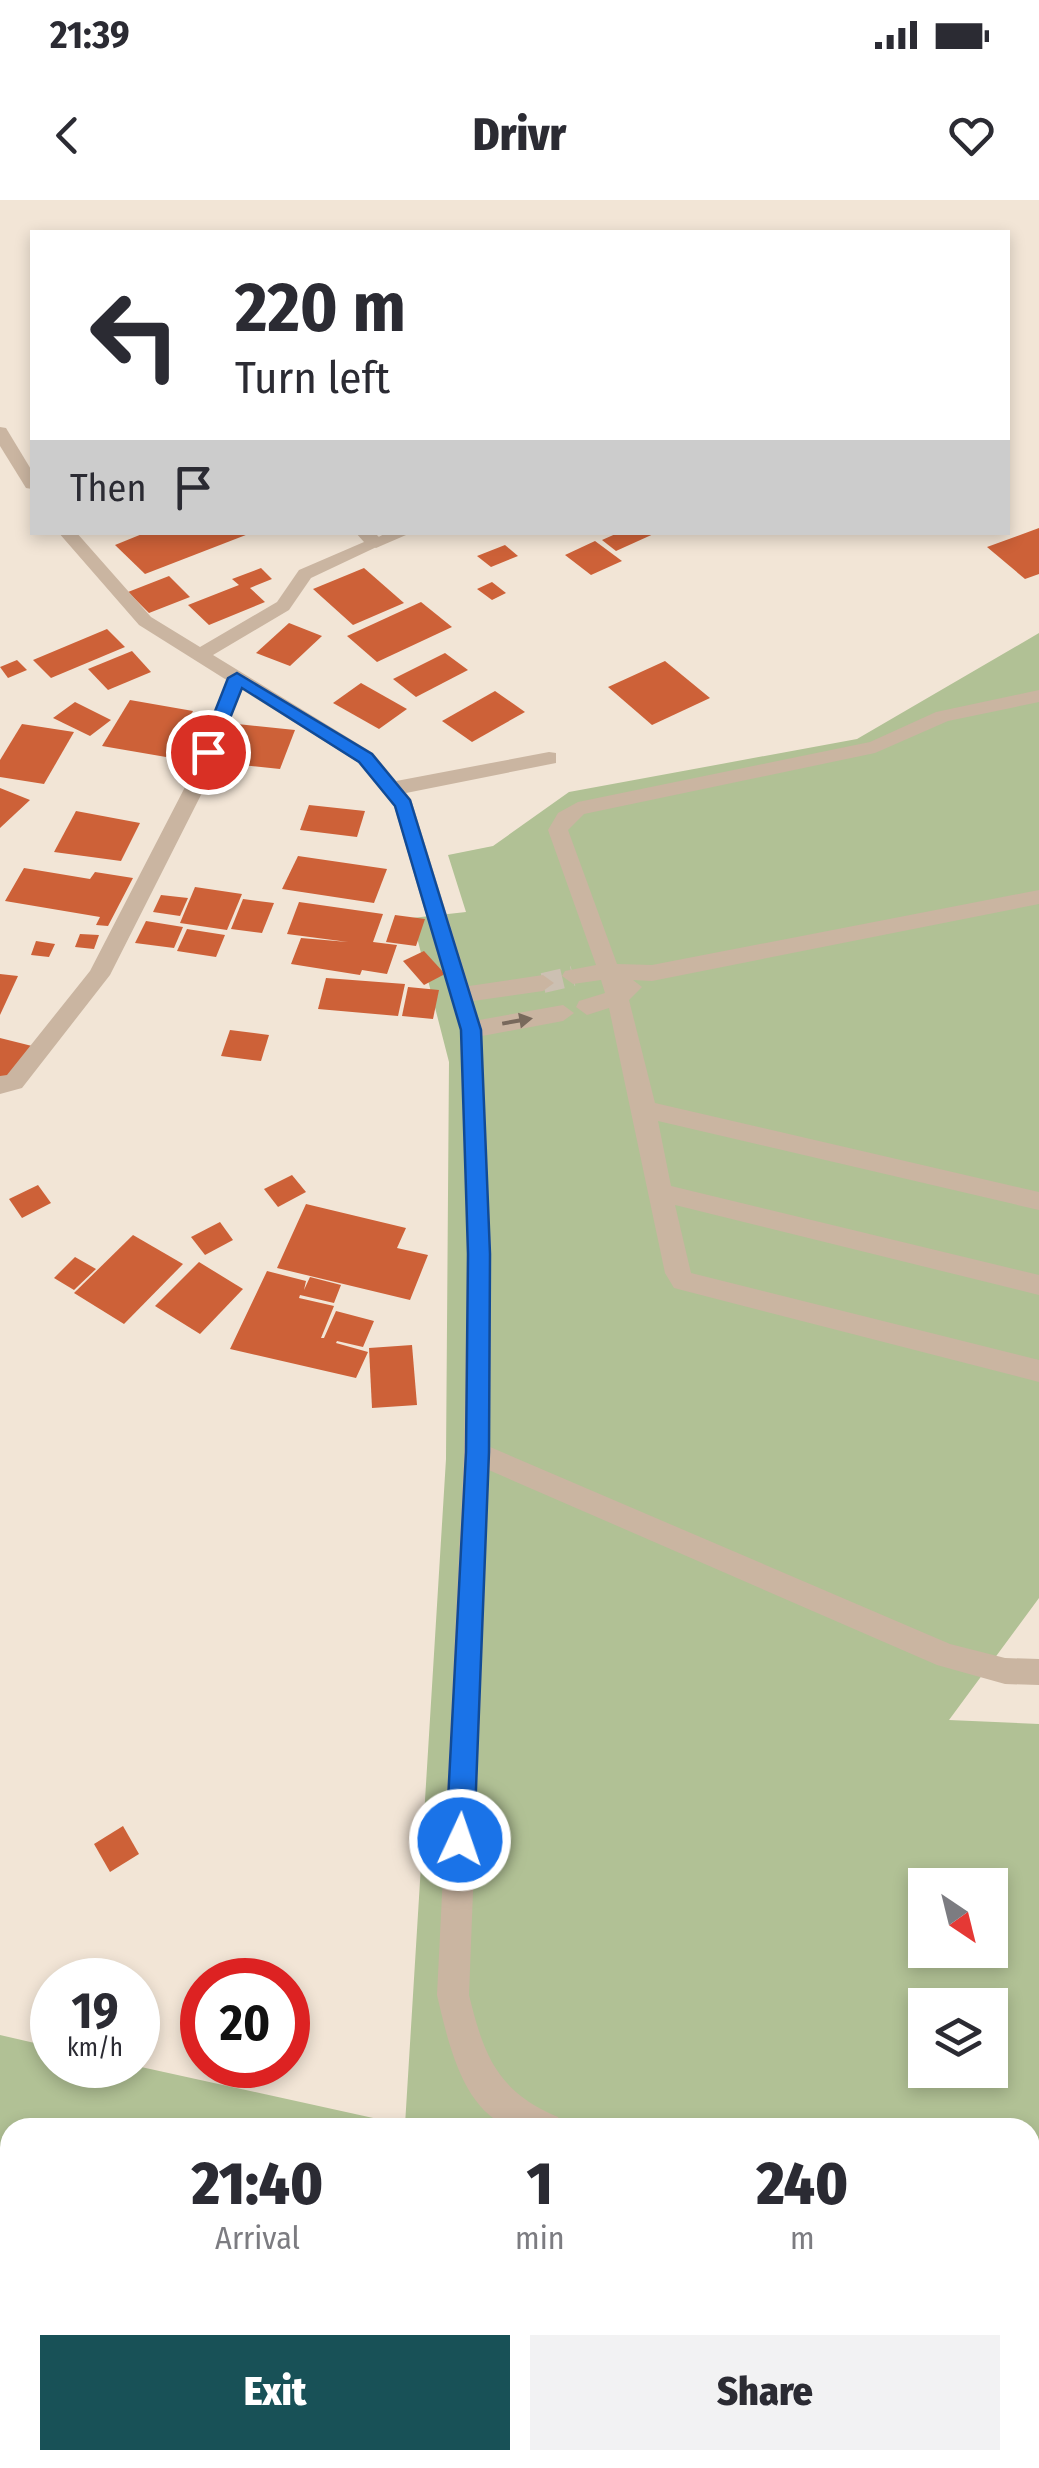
<!DOCTYPE html>
<html lang="en">
<head>
<meta charset="utf-8">
<style>
	body { margin:0; font-family:"Fira Sans Condensed",sans-serif; background:#f2f2f3; color:#2b2b33; height:100vh; display:flex; flex-direction:column; font-size:38px; white-space:nowrap }
	* { box-sizing:border-box; margin:0 }
	p { font-size:32px; color:#7c7c81 }
	.icon { flex:none; width:55px; height:55px; fill:none; stroke:currentColor; stroke-width:2; stroke-linecap:round; stroke-linejoin:round }
	.map { position:relative; flex:1; overflow:hidden }
	.details { position:absolute; left:0px; top:1918px; width:1040px; height:352px; display:flex; flex-direction:column; background:#fff; border-radius:30px 30px 0 0; box-shadow:0 5px 15px #0003 }
	.details>* { flex:none }
	.banner { position:absolute; left:30px; top:30px; width:980px; height:305px; border-radius:0px; box-shadow:0 5px 15px #0003; background:#fff; color:#2b2b33; overflow:hidden }
	.needle { width:65px; rotate:145deg }
	.fabs { position:absolute; left:908px; top:1668px; display:grid; gap:20px }
	.fabs a { display:grid; place-items:center; width:100px; height:100px; border-radius:0px; background:#fff; box-shadow:0 5px 15px #0003; font-size:50px }
	.speed { position:absolute; left:30px; top:1758px; display:flex; gap:20px; font-size:50px; font-weight:700; text-align:center }
	.speed>* { display:grid; place-content:center; width:130px; height:130px; border-radius:50%; background:#fff; box-shadow:0 5px 15px #0003; line-height:1 }
	.speed small { font-size:25px; font-weight:400 }
	.speed .limit { border:15px solid #d22; background:#fff; color:#111 }
	.pin { position:absolute; display:grid; place-items:center; width:85px; height:85px; color:#fff; margin:-42px; border:5px solid #fff; border-radius:50%; box-shadow:0 2px 10px #0007 }
	.me { position:absolute; width:110px; margin:-55px; rotate:3deg; stroke-linejoin:round; filter:drop-shadow(0 0 8px #0008) }
	.turn { display:flex; align-items:center; gap:35px; height:210px; padding:0 40px; font-size:45px }
	.turn .icon { width:130px; height:130px; stroke-width:2.5 }
	.turn b { display:block; font-size:70px; line-height:85px }
	.then { display:flex; align-items:center; height:95px; padding:0 40px; background:#0003; gap:20px; font-size:38px }
	.eta { display:flex; justify-content:space-evenly; align-items:center; height:170px; text-align:center }
	.eta b { font-size:60px; font-weight:800; line-height:70px }
	.action { display:flex; gap:20px; margin-top:auto; padding:20px 40px }
	.action a { flex:1; height:115px; border-radius:0px; background:#185157; color:#fff; font-size:40px; font-weight:800; line-height:115px; text-align:center }
	.action a+a { background:#f2f2f3; color:#2b2b33 }
	.status { display:flex; justify-content:space-between; align-items:center; height:70px; padding:0 50px; background:#fff; direction:ltr }
	.status svg { height:28px; fill:currentColor }
	header { display:flex; justify-content:space-between; align-items:center; height:130px; padding:0 40px; background:#fff; font-size:45px; font-weight:800 }
	.map>svg:first-child { display:block }
</style>
</head>
<body>
<div class="status"><b>21:39</b><svg viewBox="0 0 49 12"><path d="M0 12V9h3v3zM5 12V6h3v6zM10 12V3h3v9zM15 12V0h3v12zM26 1h20v11H26zM47 4h2v5h-2z"/></svg></div>
<header><svg class="icon" aria-label="back" viewBox="0 0 24 24"><path d="M15 5l-7 7 7 7"/></svg>Drivr<svg class="icon" aria-label="heart" viewBox="0 0 24 24"><path d="M12 20l-8-8c-3-5 5-10 8-4 3-6 11-1 8 4z"/></svg></header>
<div class="map">
<svg width="1039" height="2268" viewBox="0 0 1039 2268">
	<rect width="100%" height="100%" fill="#f2e5d6"/>
	<path fill="#b1c195" fill-rule="evenodd" d="M 1039,433 L 1039,1398 L 949,1520 L 1039,1524 L 1039,2268 L 0,2268 L 0,1835 L 52,1847 L 52,1865 L 132,1865 L 405,1925 L 446,1259 L 449,862 L 412,718 L 466,712 L 448,655 L 493,646 L 569,592 L 857,539 ZM 925,1685 L 990,1685 L 990,1750 L 925,1750 ZM 925,1805 L 990,1805 L 990,1870 L 925,1870 ZM 10,1928 L 1030,1928 L 1030,2260 L 10,2260 Z"/>
	<g fill="#cd6138">
		<polygon points="1039,328 1039,374 1025,379 987,347"/>
		<polygon points="147,332 251,332 251,333 145,374 115,345"/>
		<polygon points="620,332 658,332 616,351 602,340"/>
		<polygon points="595,341 622,361 591,375 565,355"/>
		<polygon points="505,345 518,356 491,367 477,356"/>
		<polygon points="261,368 272,379 250,388 265,402 209,425 188,405 239,385 232,379"/>
		<polygon points="364,368 404,403 353,425 313,389"/>
		<polygon points="169,376 190,397 149,413 128,392"/>
		<polygon points="492,382 506,393 492,400 477,389"/>
		<polygon points="421,402 452,427 377,462 347,436"/>
		<polygon points="289,423 322,436 290,466 256,453"/>
		<polygon points="107,429 125,447 51,478 33,460"/>
		<polygon points="132,451 151,472 108,490 88,469"/>
		<polygon points="445,453 468,470 416,497 393,479"/>
		<polygon points="17,460 27,470 8,478 0,467"/>
		<polygon points="665,461 710,498 652,525 608,487"/>
		<polygon points="361,483 407,509 379,529 333,503"/>
		<polygon points="495,491 525,512 472,542 442,521"/>
		<polygon points="130,500 193,511 166,557 102,546"/>
		<polygon points="75,502 111,520 90,536 53,518"/>
		<polygon points="228,523 295,530 280,569 213,562"/>
		<polygon points="22,524 74,532 44,584 0,577 0,560"/>
		<polygon points="0,588 30,600 0,628"/>
		<polygon points="309,605 365,611 357,637 300,630"/>
		<polygon points="76,611 140,623 121,661 54,652"/>
		<polygon points="298,656 387,669 374,703 282,689"/>
		<polygon points="24,668 90,679 95,672 133,678 108,726 96,725 100,717 5,701"/>
		<polygon points="195,687 242,694 227,730 180,723"/>
		<polygon points="161,695 188,698 180,716 153,712"/>
		<polygon points="243,699 274,703 262,733 231,729"/>
		<polygon points="299,702 383,714 373,742 397,745 387,774 362,770 360,775 291,764 301,738 348,742 287,734"/>
		<polygon points="395,715 425,719 416,746 386,742"/>
		<polygon points="146,721 183,727 174,748 135,743"/>
		<polygon points="187,729 225,735 216,757 177,751"/>
		<polygon points="80,734 99,735 94,749 75,747"/>
		<polygon points="36,741 55,744 49,757 31,755"/>
		<polygon points="424,751 445,774 424,785 403,761"/>
		<polygon points="0,774 18,776 0,815"/>
		<polygon points="326,778 405,784 398,816 318,809"/>
		<polygon points="408,787 439,790 433,819 402,816"/>
		<polygon points="230,830 269,835 261,861 221,856"/>
		<polygon points="0,838 32,846 10,881 0,879"/>
		<polygon points="292,975 306,992 278,1007 264,989"/>
		<polygon points="38,985 51,1003 22,1018 9,999"/>
		<polygon points="306,1004 406,1028 397,1048 428,1055 410,1100 277,1068"/>
		<polygon points="220,1022 233,1040 205,1055 191,1037"/>
		<polygon points="133,1035 183,1064 124,1124 74,1093"/>
		<polygon points="75,1057 96,1069 74,1090 54,1078"/>
		<polygon points="199,1062 243,1089 200,1134 155,1106"/>
		<polygon points="267,1071 306,1081 304,1090 310,1077 341,1085 334,1103 300,1095 299,1098 334,1106 321,1138 324,1138 336,1111 374,1121 363,1147 337,1141 336,1143 368,1152 356,1178 230,1149"/>
		<polygon points="412,1145 417,1205 372,1208 369,1148"/>
		<polygon points="123,1626 139,1654 110,1672 94,1644"/>
	</g>
	<g fill="none" stroke-linecap="round" stroke-linejoin="round">
		<polyline stroke="#ccc0b2" stroke-width="20" stroke-dasharray="20 10" stroke-linecap="butt" points="543,783 573,776"/>
		<g fill="#cab5a1" fill-rule="evenodd">
			<polygon points="388,332 413,332 376,348 367,343"/>
			<polygon points="237,472 246,478 204,589 110,775 22,888 0,894 0,876 7,875 90,771 184,589 228,478"/>
			<polygon points="549,552 556,553 556,563 391,596 381,589 391,582"/>
			<path d="M 477,1242 L 486,1245 L 490,1253 L 469,1795 C 484,1856 497,1891 558,1917 L 563,1928 C 547,1928 522,1932 507,1926 C 461,1907 447,1837 437,1795 L 464,1253 L 468,1245 Z"/>
			<polygon points="1030,2068 1039,2071 1039,2105 1030,2102"/>
		</g>
		<g fill="#cab5a1" fill-rule="evenodd">
			<polygon points="0,227 6,228 32,271 32,289 26,288 0,246"/>
			<polygon points="58,332 76,332 151,417 200,447 277,402 299,370 364,342 355,332 374,332 385,343 311,378 289,410 213,455 373,553 411,599 469,786 543,775 554,783 543,791 473,801 479,820 563,805 574,813 563,821 482,836 491,1054 490,1247 950,1444 1005,1458 1039,1459 1039,1485 1005,1484 937,1465 468,1261 464,1253 467,1054 460,830 394,606 359,563 139,425"/>
			<polygon points="1039,490 1039,502 948,521 875,553 584,614 568,630 617,764 652,765 1039,690 1039,704 652,781 633,780 642,787 629,800 655,903 1039,992 1039,1010 658,921 671,986 1039,1075 1039,1095 675,1005 691,1073 1039,1160 1039,1182 674,1088 665,1073 609,808 587,815 576,807 579,801 605,793 601,780 573,784 562,776 565,771 596,765 548,630 558,613 578,602 870,542 936,512"/>
		</g>
	</g>
	<defs><path id="oneway-solid" d="M-6-.8H1V-3.2L6.5 0L1 3.2V.8H-6Z" transform="scale(2.5)"/></defs>
	<use fill="#78695c" href="#oneway-solid" transform="translate(517 821) rotate(-10)"/>
	<polygon fill="#1a73e8" stroke="#114b97" stroke-width="2.5" points="237,473 372,554 410,600 481,830 490,1054 489,1252 474,1640 470,1649 460,1653 450,1649 446,1640 466,1252 468,1054 461,830 395,606 359,562 242,488 215,556 208,558 199,552 228,478"/>
</svg>
<div class="fabs">
<a><svg class="needle" viewBox="-14 -14 28 28"><path d="M0-13l5 13h-10z" fill="#e53935"/><path d="M0 13l5-13h-10z" fill="#7c7c81"/></svg></a>
<a><svg class="icon" aria-label="layers" viewBox="0 0 24 24"><path d="M12 4l9 5-9 5-9-5zM3 14l9 5 9-5"/></svg></a>
</div>
<div class="speed"><div>19<small>km/h</small></div><div class="limit">20</div></div>
<div class="pin" style="left:208px;top:552px;background:#d93025"><svg class="icon" aria-label="arrive" viewBox="0 0 24 24"><path d="M6 21V4h12l-3 4 3 4H6"/></svg></div>
<svg class="me" style="left:460px;top:1640px" viewBox="-20 -20 40 40"><circle r="17" fill="#1a73e8" stroke="#fff" stroke-width="3"/><path d="M0-11L8 9 0 5-8 9z" fill="#fff"/></svg>
<div class="banner">
<div class="turn"><svg class="icon" aria-label="left" viewBox="0 0 24 24"><path d="M17 20v-9H6M10 6l-5 5 5 5"/></svg><div><b>220 m</b>Turn left</div></div>
<div class="then">Then<svg class="icon" aria-label="arrive" viewBox="0 0 24 24"><path d="M6 21V4h12l-3 4 3 4H6"/></svg></div>
</div>
<section class="details">
<div class="eta">
<div><b>21:40</b><p>Arrival</p></div>
<div><b>1</b><p>min</p></div>
<div><b>240</b><p>m</p></div>
</div>
<div class="action"><a>Exit</a><a>Share</a></div>
</section>
</div>
</body>
</html>
